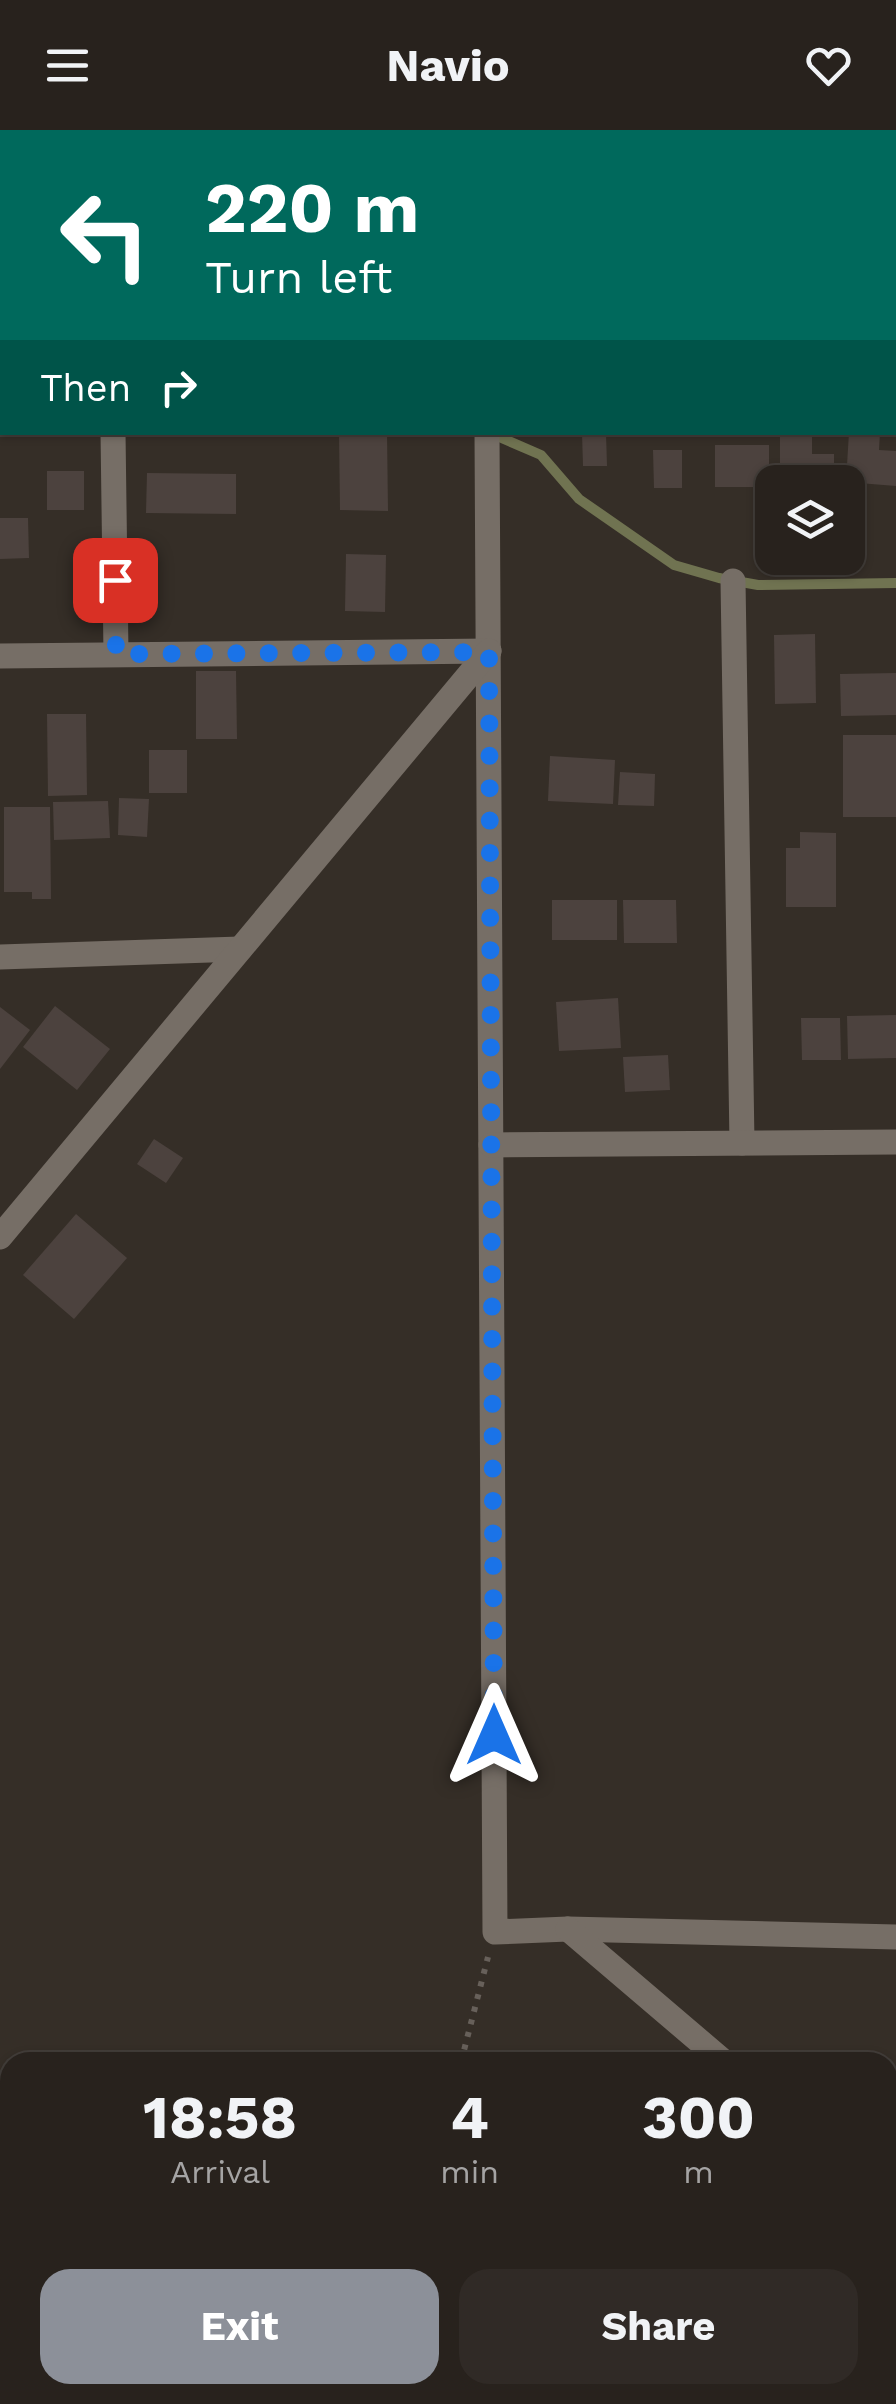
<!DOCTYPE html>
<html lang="en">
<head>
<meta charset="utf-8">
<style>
	body { margin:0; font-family:"Work Sans",sans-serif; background:#302a26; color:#f1f3f6; height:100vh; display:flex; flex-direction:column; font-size:38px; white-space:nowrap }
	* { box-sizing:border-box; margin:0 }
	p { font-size:32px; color:#a5a4a4 }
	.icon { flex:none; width:55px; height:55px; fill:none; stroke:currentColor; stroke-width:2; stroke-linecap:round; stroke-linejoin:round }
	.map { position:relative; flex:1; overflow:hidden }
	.drawer { position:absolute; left:0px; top:1922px; width:898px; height:352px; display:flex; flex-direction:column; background:#28221d; border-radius:30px 30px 0 0; box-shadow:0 2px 8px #0004,0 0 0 2px #443f3b }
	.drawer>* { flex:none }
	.top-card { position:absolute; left:0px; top:0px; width:898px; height:305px; box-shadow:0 2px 8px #0004,0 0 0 2px #443f3b; background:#00695c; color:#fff; overflow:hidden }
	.buttons { position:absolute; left:755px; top:335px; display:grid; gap:20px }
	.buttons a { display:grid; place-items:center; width:110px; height:110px; border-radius:20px; background:#28221d; box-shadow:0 2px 8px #0004,0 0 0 2px #443f3b; font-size:50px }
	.pin { position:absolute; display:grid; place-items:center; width:85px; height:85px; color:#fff; margin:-42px; border-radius:20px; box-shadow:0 5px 15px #0006 }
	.me { position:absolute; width:110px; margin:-55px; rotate:0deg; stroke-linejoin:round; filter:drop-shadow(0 0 8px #0008) }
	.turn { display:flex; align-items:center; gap:35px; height:210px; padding:0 40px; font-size:45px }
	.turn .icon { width:130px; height:130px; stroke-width:2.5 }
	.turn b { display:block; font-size:70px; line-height:85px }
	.then { display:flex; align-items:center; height:95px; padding:0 40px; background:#0003; gap:20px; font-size:38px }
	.eta { display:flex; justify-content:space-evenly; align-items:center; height:170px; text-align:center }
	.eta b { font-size:60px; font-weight:700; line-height:70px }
	.primary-button { display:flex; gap:20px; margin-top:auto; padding:20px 40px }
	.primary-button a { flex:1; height:115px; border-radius:30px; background:#8c9099; color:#fff; font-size:40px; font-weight:700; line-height:115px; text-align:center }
	.primary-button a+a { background:#302a26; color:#f1f3f6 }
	header { display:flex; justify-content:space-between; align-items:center; height:130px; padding:0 40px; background:#28221d; font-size:45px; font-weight:700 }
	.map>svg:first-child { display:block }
</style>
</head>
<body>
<header><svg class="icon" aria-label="menu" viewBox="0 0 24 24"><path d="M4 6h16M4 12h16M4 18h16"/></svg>Navio<svg class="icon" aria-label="heart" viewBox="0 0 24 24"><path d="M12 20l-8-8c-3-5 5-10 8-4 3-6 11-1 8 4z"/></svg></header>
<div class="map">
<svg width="896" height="2274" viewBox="0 0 896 2274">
	<rect width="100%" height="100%" fill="#352e27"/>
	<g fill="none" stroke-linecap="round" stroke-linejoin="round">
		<g stroke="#707351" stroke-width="10">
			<polyline points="167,0 180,2"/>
			<polyline points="490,303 541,325 579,369 674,435 719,448 758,455 896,453"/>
			<polyline points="0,2018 10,2026"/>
			<polyline points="223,2265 231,2274"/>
		</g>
	</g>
	<g fill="#4c423e">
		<polygon points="339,302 387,302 388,381 340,380"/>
		<polygon points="780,302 812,302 812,324 834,324 834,352 780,352"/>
		<polygon points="849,302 880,302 879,320 896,321 896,356 846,352"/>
		<polygon points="582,304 606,304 607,336 583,336"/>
		<rect x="715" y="315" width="54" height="42"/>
		<polygon points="653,320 682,320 682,358 654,358"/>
		<rect x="47" y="341" width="37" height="39"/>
		<polygon points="147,343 236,344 236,384 146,383"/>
		<polygon points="0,388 28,388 29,428 0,429"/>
		<polygon points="346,424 386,425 385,482 345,481"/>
		<polygon points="815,504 816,573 775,574 774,505"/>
		<polygon points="196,541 236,541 237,609 196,609"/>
		<polygon points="896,543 896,585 841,586 840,544"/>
		<polygon points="47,584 86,584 87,665 48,666"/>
		<rect x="843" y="605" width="53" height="82"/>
		<rect x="149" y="620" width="38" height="43"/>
		<polygon points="550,626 615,630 613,674 548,671"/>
		<polygon points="620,642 655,644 654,676 618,675"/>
		<polygon points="119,668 149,669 147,707 118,705"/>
		<polygon points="108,671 110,708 54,710 53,672"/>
		<polygon points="4,677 50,677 51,769 32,769 32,762 4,762"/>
		<polygon points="800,702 836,703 836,777 786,777 786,718 800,718"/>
		<rect x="552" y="770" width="65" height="40"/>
		<polygon points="623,770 676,770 677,813 624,813"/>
		<polygon points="618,868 621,918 559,921 556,872"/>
		<polygon points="55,876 110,919 77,960 23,917"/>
		<polygon points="0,877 30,900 0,939"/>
		<polygon points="896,885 896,928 848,929 847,886"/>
		<polygon points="801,888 840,888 841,930 802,930"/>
		<polygon points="668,925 670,960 625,962 623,927"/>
		<polygon points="154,1009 183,1028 166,1053 137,1034"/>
		<polygon points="76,1084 127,1128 74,1189 23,1145"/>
	</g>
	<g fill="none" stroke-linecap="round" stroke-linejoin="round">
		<g stroke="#67605a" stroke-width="6" stroke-dasharray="5 8" stroke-linecap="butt">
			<polyline points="461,1932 488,1827"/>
			<polyline points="401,2274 402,2265"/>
		</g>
		<g stroke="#766e66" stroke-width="25">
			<polyline points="486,0 486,2"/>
			<polyline points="739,0 739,2"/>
			<polyline points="895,5 896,5"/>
			<polyline points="0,25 2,25"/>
			<polyline points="895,246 896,246"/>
			<polyline points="0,264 2,264"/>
			<polyline points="113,302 116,524"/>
			<polyline points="487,302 495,1802 568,1799 896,1807"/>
			<polyline points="733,451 742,1013"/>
			<polyline points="0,526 489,521"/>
			<polyline points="0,827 240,819"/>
			<polyline points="491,1015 896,1012"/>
			<polyline points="0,1107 489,521"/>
			<polyline points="568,1799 724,1932"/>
			<polyline points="888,2072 896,2079"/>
			<polyline points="440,2265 450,2274"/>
		</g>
	</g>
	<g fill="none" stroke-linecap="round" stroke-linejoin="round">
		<polyline stroke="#1a73e8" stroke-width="18" stroke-dasharray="0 32.4" points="115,450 116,524 489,522 494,1605"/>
	</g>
</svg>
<div class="buttons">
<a><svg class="icon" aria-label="layers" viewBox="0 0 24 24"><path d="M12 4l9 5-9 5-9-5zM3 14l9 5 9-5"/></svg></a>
</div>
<div class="pin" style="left:115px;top:450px;background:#d93025"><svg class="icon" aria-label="arrive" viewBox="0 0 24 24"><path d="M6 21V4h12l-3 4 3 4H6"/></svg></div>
<svg class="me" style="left:494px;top:1605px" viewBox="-20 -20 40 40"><path d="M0-17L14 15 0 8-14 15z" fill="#1a73e8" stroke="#fff" stroke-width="4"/></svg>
<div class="top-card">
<div class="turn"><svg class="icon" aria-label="left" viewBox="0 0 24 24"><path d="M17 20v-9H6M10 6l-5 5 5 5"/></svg><div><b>220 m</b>Turn left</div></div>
<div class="then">Then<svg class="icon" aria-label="right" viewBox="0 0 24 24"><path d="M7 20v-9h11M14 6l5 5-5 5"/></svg></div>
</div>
<section class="drawer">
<div class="eta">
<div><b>18:58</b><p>Arrival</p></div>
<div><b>4</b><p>min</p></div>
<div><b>300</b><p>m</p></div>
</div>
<div class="primary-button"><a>Exit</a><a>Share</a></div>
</section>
</div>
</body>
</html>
